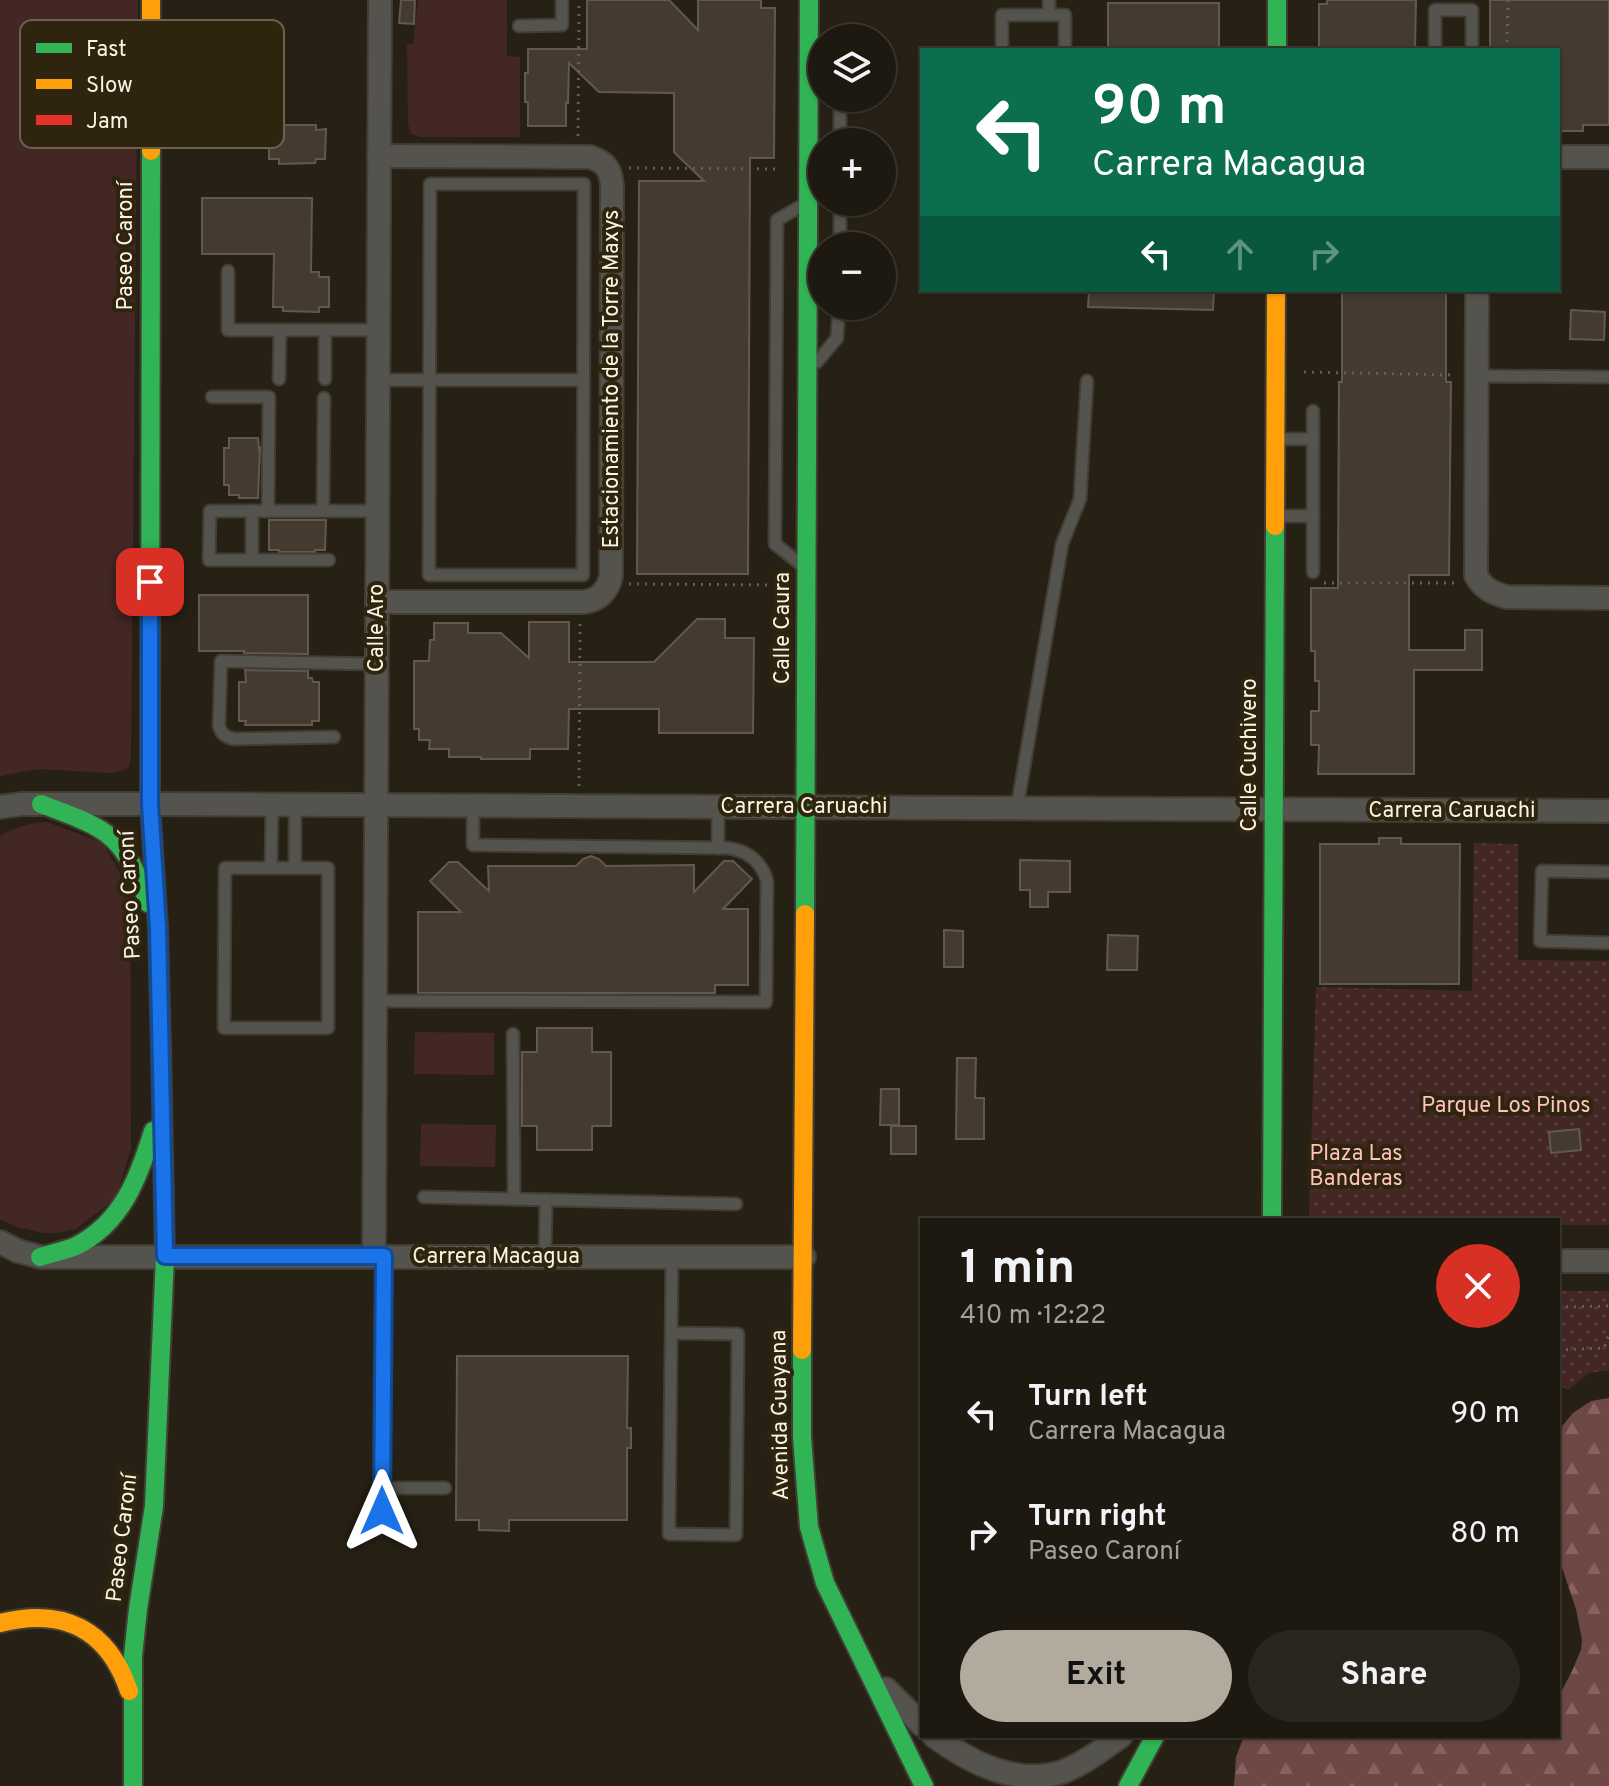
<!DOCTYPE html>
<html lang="en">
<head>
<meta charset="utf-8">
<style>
	body { margin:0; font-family:Overpass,sans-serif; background:#2a261e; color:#f1f3f6; height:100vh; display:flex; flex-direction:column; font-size:30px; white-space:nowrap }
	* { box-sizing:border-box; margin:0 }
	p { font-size:26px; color:#a0a09f }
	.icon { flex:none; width:44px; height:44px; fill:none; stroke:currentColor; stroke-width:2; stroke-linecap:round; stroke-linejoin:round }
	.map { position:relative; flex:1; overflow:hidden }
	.panel { position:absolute; left:920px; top:1218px; width:640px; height:520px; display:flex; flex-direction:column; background:#1d1910; border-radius:0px; box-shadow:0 2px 6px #0004,0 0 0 2px #3b3830 }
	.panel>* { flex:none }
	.banner { position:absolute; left:920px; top:48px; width:640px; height:244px; border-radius:0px; box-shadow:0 2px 6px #0004,0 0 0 2px #3b3830; background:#0b6e4f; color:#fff; overflow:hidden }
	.fabs { position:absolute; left:808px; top:24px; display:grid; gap:16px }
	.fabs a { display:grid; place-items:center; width:88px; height:88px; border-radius:50%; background:#1d1910; box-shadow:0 2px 6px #0004,0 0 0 2px #3b3830; font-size:40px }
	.pin { position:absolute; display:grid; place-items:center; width:68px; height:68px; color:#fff; margin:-34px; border-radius:16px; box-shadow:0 4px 12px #0006 }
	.me { position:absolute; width:88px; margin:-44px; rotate:0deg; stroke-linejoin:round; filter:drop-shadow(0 0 6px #0008) }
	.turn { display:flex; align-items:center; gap:28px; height:168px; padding:0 40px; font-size:36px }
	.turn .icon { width:104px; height:104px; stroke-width:2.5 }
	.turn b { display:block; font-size:56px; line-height:68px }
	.lanes { display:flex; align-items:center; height:76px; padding:0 40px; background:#0003; justify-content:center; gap:40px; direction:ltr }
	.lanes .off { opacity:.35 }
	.round { display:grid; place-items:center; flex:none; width:84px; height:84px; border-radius:42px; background:#2a261e }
	.overview { display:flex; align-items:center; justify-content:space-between; height:136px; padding:0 40px }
	h1 { font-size:48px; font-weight:700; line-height:60px }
	.button { display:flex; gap:16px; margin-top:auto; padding:16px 40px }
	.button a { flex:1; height:92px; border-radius:48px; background:#b1aa9d; color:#111; font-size:32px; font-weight:700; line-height:92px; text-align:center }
	.button a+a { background:#2a261e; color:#f1f3f6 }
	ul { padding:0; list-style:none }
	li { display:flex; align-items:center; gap:24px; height:120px; padding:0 40px }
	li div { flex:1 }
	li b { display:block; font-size:30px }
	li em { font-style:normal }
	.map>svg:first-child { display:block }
</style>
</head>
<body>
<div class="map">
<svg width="1609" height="1786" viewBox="0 0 1609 1786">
	<defs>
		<pattern id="forest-firs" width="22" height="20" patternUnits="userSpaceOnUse" patternTransform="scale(2)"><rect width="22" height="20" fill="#6e4845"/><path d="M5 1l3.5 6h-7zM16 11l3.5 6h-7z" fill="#846360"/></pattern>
		<pattern id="park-dots" width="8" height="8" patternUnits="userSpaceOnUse" patternTransform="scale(2)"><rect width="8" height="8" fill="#432725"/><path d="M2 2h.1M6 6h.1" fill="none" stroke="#563c3a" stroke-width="1.8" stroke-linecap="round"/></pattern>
	</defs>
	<rect width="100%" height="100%" fill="#272115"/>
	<g fill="#432725">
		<polygon points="0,0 138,0 131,760 128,768 121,771 110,773 38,769 0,776"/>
		<polygon points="418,0 507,0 507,56 520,57 520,137 420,137 411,134 408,124 407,45 413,43"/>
		<path d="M 47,822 L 103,843 L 130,892 L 131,1149 L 116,1198 L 76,1229 L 57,1233 L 44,1233 L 17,1227 L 0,1219 L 0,836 C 15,827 30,823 47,822 Z"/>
		<polygon points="415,1032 494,1033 494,1075 414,1074"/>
		<polygon points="421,1124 496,1125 495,1167 420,1166"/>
	</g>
	<polygon fill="url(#forest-firs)" points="1609,1398 1609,1786 1234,1786 1236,1757 1244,1736 1558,1736 1558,1698 1572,1671 1581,1650 1582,1640 1576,1609 1558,1556 1558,1431 1573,1413 1591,1401"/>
	<g fill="url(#park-dots)">
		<polygon points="1474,843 1518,844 1518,960 1609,961 1609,1225 1558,1225 1558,1220 1309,1220 1316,987 1472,991"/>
		<polygon points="1558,1291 1609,1291 1609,1370 1589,1373 1569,1389 1562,1387 1558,1383"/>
	</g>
	<g fill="#443a30" stroke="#615950" stroke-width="2">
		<polygon points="401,0 415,0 414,24 399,23"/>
		<polygon points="587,0 669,0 698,30 698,0 761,0 761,8 775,8 774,158 750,158 748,574 637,574 639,181 704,181 674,152 674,93 599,92 569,63 568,103 566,103 566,126 528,126 528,102 525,102 525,73 528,73 528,49 587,49"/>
		<polygon points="1327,0 1416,0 1415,50 1319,50 1319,4 1327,4"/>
		<polygon points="1490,0 1609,0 1609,125 1583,125 1583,131 1558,131 1558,50 1490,50"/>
		<rect x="1108" y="3" width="111" height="47"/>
		<polygon points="269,125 316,125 316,130 326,129 325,159 316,159 315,163 279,164 279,159 269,159"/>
		<polygon points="202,198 312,198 311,272 319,272 319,277 329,277 329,307 319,307 319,312 283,311 283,307 273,307 274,254 202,254"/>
		<polygon points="1089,290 1214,290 1213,310 1088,307"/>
		<polygon points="1342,290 1446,290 1446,382 1451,382 1449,575 1409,575 1409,650 1465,650 1465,630 1482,630 1482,670 1414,670 1414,774 1318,774 1319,745 1311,745 1311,711 1319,711 1319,681 1315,681 1315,651 1311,651 1311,588 1338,588 1339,382 1342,382"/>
		<polygon points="1571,310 1605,312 1604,340 1570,339"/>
		<polygon points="229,438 258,438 259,449 260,448 258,498 239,498 239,495 229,495 229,485 224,485 224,448 229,448"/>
		<polygon points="269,520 326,520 325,550 315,550 315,552 279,552 279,550 269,550"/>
		<polygon points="199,595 308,595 308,654 244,653 244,651 199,651"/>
		<polygon points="697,619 725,619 725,638 754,638 753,733 659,733 659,709 569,709 568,749 530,749 530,759 481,759 481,757 449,757 449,749 429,749 430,740 419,740 419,729 414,729 414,661 429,661 430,640 434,640 434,623 468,623 468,633 501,633 529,658 529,622 569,622 569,662 654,662"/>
		<polygon points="245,670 308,671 308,678 312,678 313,682 319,682 319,721 312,721 312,725 245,725 246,721 239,721 239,682 246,682"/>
		<polygon points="1379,838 1401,838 1401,844 1460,844 1459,984 1320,984 1320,844 1379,844"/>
		<polygon points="591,856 599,859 606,866 694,865 694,892 724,861 733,861 752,879 723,909 748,909 748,985 715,985 715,993 418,993 418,912 461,912 430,881 449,862 458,862 489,891 488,866 576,866 583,859"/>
		<polygon points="1020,860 1070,861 1070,892 1048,892 1048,907 1030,907 1030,890 1020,890"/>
		<polygon points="944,930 963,931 963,967 944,967"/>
		<polygon points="1108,935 1138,936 1137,970 1107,970"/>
		<polygon points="537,1028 592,1028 592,1052 611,1052 611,1126 592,1126 592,1150 537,1150 537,1126 522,1126 522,1052 537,1052"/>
		<polygon points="957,1058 976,1058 975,1098 984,1098 984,1139 956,1139"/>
		<polygon points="881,1089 899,1089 899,1125 880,1125"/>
		<rect x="891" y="1126" width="25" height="28"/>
		<polygon points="1579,1129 1581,1150 1551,1153 1549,1132"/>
		<polygon points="457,1356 628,1356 627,1428 631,1428 631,1448 627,1448 627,1520 509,1520 509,1531 479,1530 479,1520 456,1520"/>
	</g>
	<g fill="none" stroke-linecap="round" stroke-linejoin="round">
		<defs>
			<g id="lane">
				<polyline points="1049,15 1049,0"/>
				<polyline points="519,26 562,25 562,0"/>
				<polyline points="1002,50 1002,15 1065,15 1065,50"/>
				<polyline points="1435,50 1435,10 1472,10 1472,50"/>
				<polyline points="840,142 840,98"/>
				<polygon points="430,184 584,184 583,575 429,575"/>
				<polyline points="840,246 840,202"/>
				<polyline points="228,271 228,330 378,330"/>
				<polyline points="817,362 837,338 839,306"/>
				<polyline points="1476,376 1609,377"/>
				<polyline points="279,379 280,330"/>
				<polyline points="325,379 325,330"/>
				<polyline points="378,380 583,380"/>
				<polyline points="212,397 269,397 268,511"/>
				<polyline points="1280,439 1313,439"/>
				<polyline points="323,511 324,398"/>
				<polyline points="1279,516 1313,516"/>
				<polyline points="252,560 252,511"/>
				<polyline points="329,560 209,560 210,511 378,511"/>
				<polyline points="799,563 775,544 777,220 801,206"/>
				<polyline points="1313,572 1313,411"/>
				<path d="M 334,737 L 233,739 C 225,736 221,734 219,726 L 221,661 L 377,664"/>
				<polyline points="1017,808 1062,544 1080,499 1087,381"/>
				<polyline points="718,848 718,807"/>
				<polygon points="225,868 328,868 328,1028 224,1028"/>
				<polyline points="271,868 272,805"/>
				<polyline points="295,868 295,805"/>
				<polyline points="1609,872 1542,871 1540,941 1609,943"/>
				<path d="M 375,1001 L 766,1002 L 767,881 C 762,862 748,851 728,848 L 473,845 L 473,806"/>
				<polyline points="513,1034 514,1199"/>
				<polyline points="424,1197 736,1204"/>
				<polyline points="545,1257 546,1200"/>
				<polyline points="671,1333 738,1334 736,1535 669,1534 672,1257"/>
				<polyline points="382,1488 445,1488"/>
				<polyline points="382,1511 384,1256"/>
			</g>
			<g id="street">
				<polyline points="1558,157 1609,157"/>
				<path d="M 1477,290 L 1476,576 C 1484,589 1492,593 1507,597 L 1609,598"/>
				<path d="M 377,602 L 584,602 C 599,600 608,591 611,576 L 612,186 C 611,170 606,162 590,157 L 379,156"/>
				<polyline points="0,807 21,804 150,804 1609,811"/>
				<polyline points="0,1242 18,1251 40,1257 804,1257"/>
				<polyline points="374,1256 380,0"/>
				<polyline points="1558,1261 1609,1261"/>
				<polyline points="886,1689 922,1725"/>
				<path d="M 934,1736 C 971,1763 1015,1786 1062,1772 C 1084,1764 1102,1749 1121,1736"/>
			</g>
			<g id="fast">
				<polyline points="1277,0 1277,50"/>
				<polyline points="150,744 151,151"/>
				<path d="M 41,804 C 108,829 123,833 148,903"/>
				<polyline points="805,914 809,0"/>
				<polyline points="1272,1220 1275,526"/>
				<path d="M 40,1257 C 52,1253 64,1251 76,1246 C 122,1223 139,1177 153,1131"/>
				<polyline points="802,1350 802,1437 809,1527 825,1583 924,1786"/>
				<polyline points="133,1786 133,1656 138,1609 154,1506 165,1256 161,1049"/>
				<polyline points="1128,1786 1155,1736"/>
			</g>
			<g id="slow">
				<polyline points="151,151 151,0"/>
				<polyline points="1275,526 1276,290"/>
				<polyline points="802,1350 805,914"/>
				<path d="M 0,1623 C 63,1607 108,1629 129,1691"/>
			</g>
			<polyline id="jam" points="150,744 150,804 158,928 161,1049"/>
		</defs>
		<use href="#lane" stroke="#433e34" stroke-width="15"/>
		<use href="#street" stroke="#433e34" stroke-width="26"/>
		<use href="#fast" stroke="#433e34" stroke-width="22"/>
		<use href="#slow" stroke="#433e34" stroke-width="22"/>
		<use href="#jam" stroke="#433e34" stroke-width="22"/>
		<g stroke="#605f58" stroke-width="3" stroke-dasharray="2 6" stroke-linecap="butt">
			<polyline points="1507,50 1508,0"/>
			<polyline points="578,136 579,0"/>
			<polyline points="629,168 781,169"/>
			<polyline points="1304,372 1456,375"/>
			<polyline points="1324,583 1456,583"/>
			<polyline points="629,584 781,585"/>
			<polyline points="579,786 580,622"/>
			<polyline points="1558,1307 1609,1306"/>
			<polyline points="1558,1350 1604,1348 1609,1334"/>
		</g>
		<use href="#lane" stroke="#54534d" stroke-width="11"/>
		<use href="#street" stroke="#54534d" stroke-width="22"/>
		<use href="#fast" stroke="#30b455" stroke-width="18"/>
		<use href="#slow" stroke="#ff9f0a" stroke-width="18"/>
		<use href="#jam" stroke="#e5322d" stroke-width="18"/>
	</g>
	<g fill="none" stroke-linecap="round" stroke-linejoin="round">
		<defs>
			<polyline id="route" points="150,582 150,804 158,928 165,1256 384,1256 382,1511"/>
		</defs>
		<use href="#route" stroke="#114b97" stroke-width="20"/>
		<use href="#route" stroke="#1a73e8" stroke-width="14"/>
	</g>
	<g text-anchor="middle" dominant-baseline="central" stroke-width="8" stroke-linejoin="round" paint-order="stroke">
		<g font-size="22" fill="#fbf4e6" stroke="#2f240d">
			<text transform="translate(126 246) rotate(-90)">Paseo Caroní</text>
			<text transform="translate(612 379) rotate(-90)">Estacionamiento de la Torre Maxys</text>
			<text transform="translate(377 628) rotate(-90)">Calle Aro</text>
			<text transform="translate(783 628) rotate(-90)">Calle Caura</text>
			<text transform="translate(1250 755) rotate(-90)">Calle Cuchivero</text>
			<text x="804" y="807">Carrera Caruachi</text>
			<text x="1452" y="811">Carrera Caruachi</text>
			<text transform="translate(131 895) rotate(-93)">Paseo Caroní</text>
			<text x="496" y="1257">Carrera Macagua</text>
			<text transform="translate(781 1415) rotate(-91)">Avenida Guayana</text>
			<text transform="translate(123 1538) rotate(-83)">Paseo Caroní</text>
		</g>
		<g font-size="22" fill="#ffc2bf" stroke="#2f240d">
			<text x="1506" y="1106">Parque Los Pinos</text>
			<text x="1356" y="1154">Plaza Las<tspan x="1356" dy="25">Banderas</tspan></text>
		</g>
	</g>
	<rect x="20" y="20" width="264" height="128" rx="12" fill="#2f240d" stroke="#6c624e" stroke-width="2"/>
	<rect x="36" y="43" width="36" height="10" fill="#30b455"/>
	<rect x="36" y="79" width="36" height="10" fill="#ff9f0a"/>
	<rect x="36" y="115" width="36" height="10" fill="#e5322d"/>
	<g font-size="22" fill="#fbf4e6">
		<text x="86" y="56">Fast</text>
		<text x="86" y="92">Slow</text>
		<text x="86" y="128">Jam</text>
	</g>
</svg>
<div class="fabs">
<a><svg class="icon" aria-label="layers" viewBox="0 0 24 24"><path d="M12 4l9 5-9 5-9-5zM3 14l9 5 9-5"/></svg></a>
<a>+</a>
<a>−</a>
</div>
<div class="pin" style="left:150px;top:582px;background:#d93025"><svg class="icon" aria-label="arrive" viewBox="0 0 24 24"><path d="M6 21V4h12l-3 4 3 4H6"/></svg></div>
<svg class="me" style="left:382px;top:1511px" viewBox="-20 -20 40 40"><path d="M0-17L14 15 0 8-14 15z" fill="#1a73e8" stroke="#fff" stroke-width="4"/></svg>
<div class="banner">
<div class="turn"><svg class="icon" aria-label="left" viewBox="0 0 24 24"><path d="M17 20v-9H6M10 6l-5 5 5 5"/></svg><div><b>90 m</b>Carrera Macagua</div></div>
<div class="lanes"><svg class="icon" aria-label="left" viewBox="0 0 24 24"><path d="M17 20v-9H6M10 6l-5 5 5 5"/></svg><svg class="icon off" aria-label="ahead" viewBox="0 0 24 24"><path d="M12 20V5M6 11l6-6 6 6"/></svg><svg class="icon off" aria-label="right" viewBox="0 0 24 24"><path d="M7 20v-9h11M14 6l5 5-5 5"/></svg></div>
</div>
<section class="panel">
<div class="overview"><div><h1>1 min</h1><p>410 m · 12:22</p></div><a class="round" style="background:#d93025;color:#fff"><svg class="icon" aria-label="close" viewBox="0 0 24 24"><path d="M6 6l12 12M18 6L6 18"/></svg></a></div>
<ul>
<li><svg class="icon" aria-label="left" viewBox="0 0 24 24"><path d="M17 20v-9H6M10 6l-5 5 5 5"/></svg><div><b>Turn left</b><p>Carrera Macagua</p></div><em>90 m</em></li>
<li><svg class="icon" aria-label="right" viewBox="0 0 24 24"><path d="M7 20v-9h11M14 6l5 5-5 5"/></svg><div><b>Turn right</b><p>Paseo Caroní</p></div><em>80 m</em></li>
</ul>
<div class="button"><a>Exit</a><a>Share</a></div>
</section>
</div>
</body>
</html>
